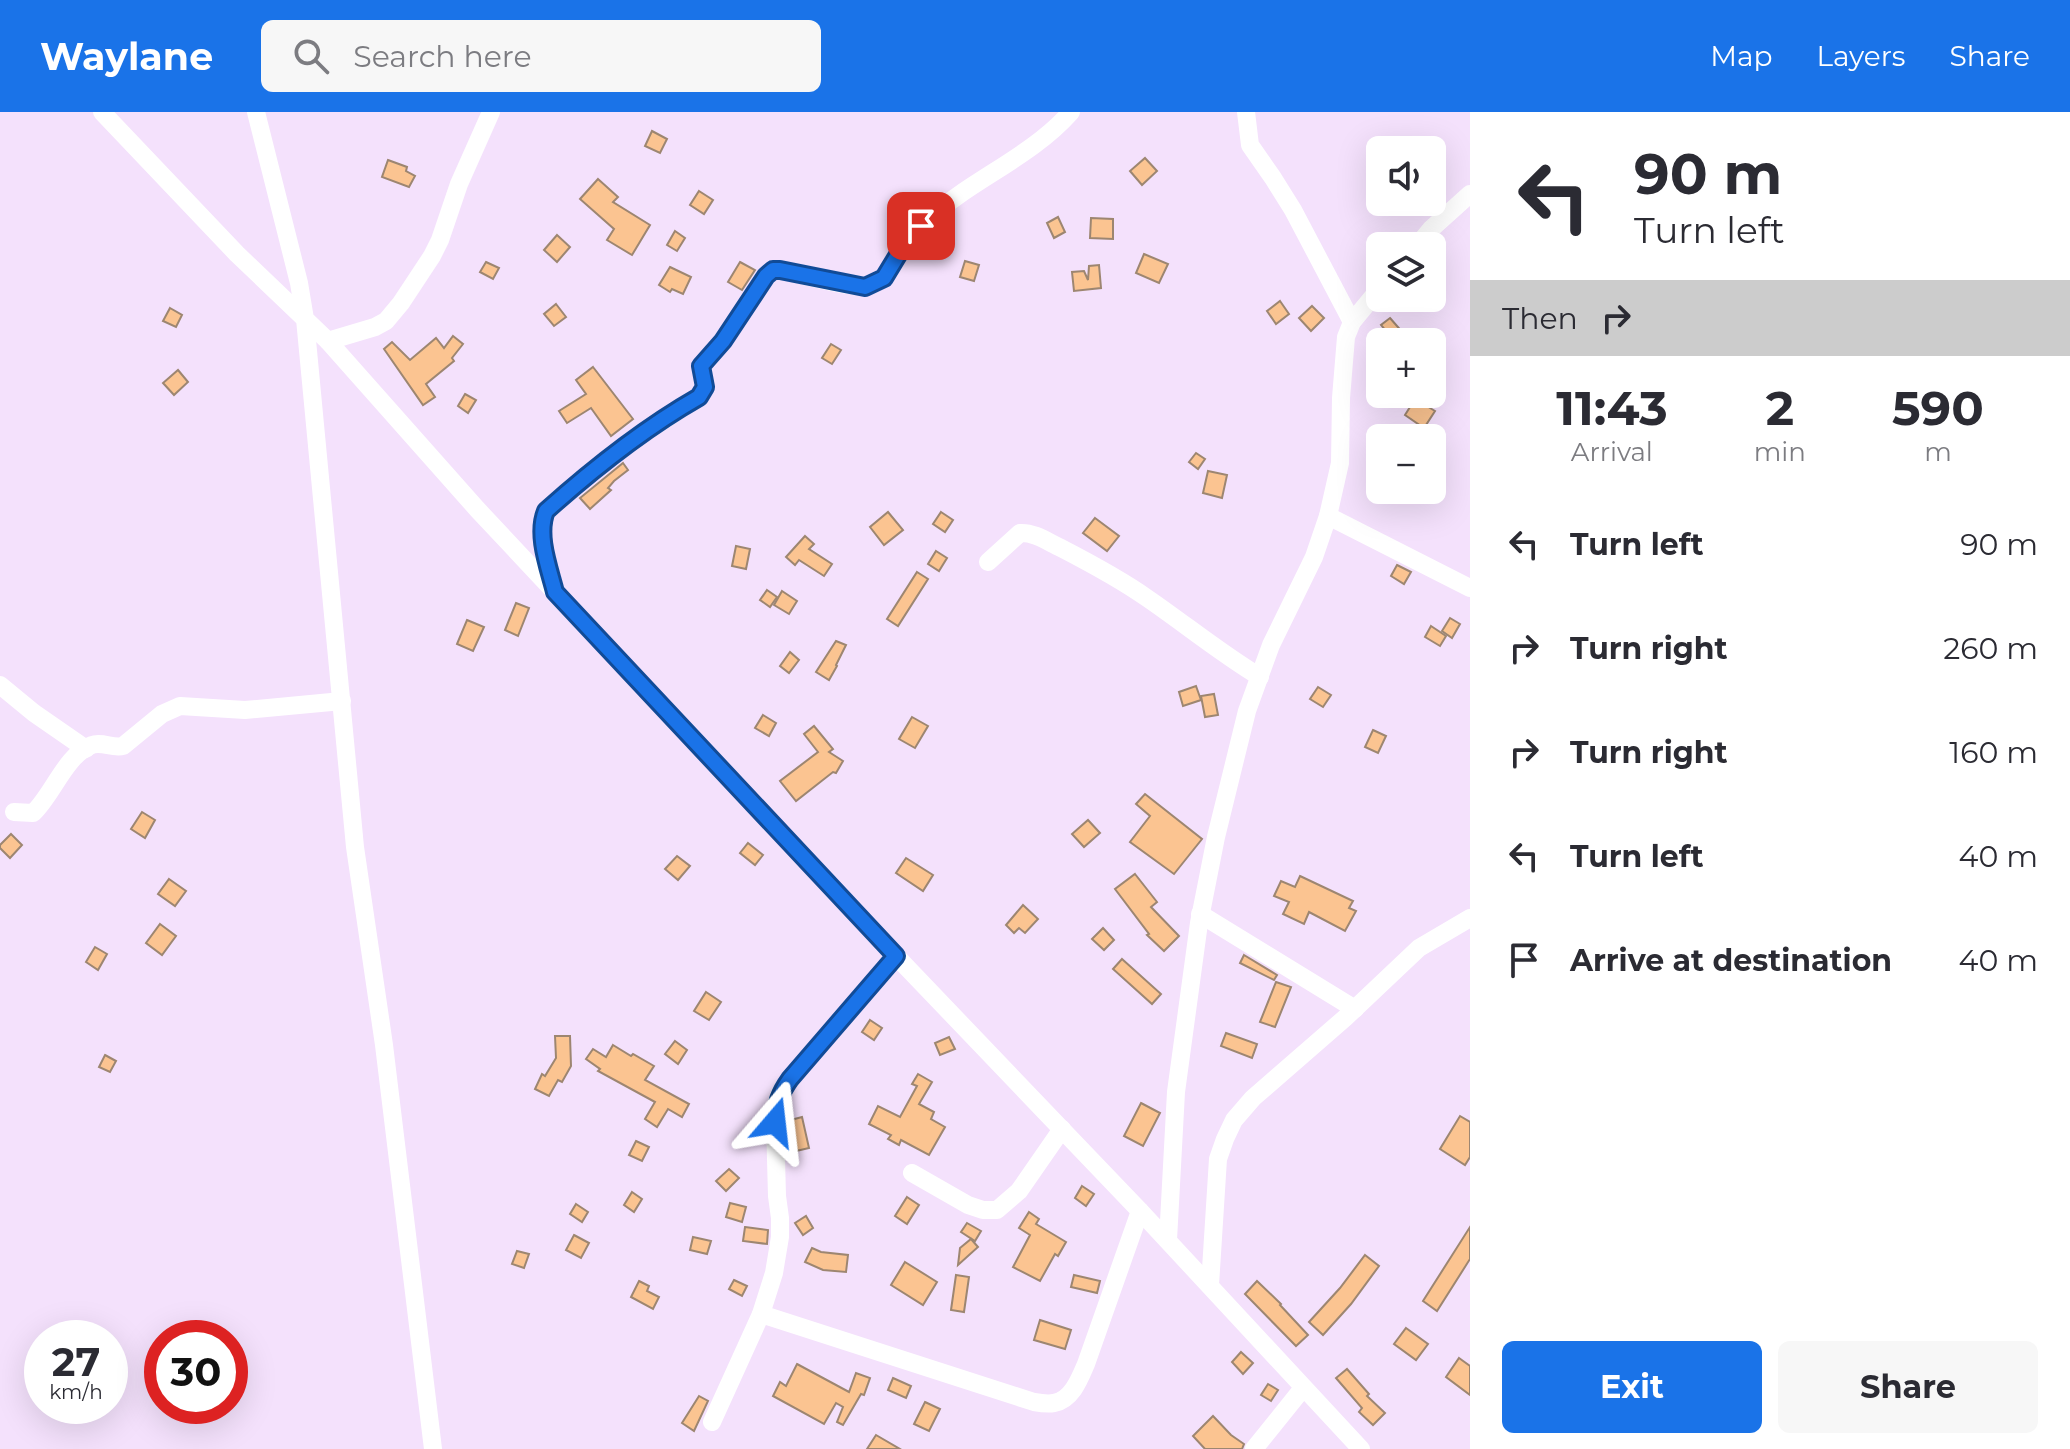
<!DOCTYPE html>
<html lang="en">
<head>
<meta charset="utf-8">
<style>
	body { margin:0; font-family:Montserrat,sans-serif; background:#f7f7f7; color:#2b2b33; height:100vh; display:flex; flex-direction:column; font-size:30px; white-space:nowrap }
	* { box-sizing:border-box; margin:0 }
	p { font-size:26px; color:#7c7c81 }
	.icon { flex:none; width:44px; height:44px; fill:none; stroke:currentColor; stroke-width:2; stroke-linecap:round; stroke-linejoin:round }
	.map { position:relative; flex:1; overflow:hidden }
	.side { display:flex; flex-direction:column; background:#fff; width:600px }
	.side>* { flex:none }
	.guide { background:#fff; color:#2b2b33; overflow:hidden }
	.fabs { position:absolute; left:1366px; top:24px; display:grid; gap:16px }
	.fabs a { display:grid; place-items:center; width:80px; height:80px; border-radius:12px; background:#fff; box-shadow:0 8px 32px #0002; font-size:40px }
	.speed { position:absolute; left:24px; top:1208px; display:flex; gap:16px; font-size:40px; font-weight:700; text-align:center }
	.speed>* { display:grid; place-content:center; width:104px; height:104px; border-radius:50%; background:#fff; box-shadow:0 8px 32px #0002; line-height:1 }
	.speed small { font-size:20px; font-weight:400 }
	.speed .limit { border:12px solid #d22; background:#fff; color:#111 }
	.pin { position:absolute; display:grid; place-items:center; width:68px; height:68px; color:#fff; margin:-34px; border-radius:16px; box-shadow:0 4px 12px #0006 }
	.me { position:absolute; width:88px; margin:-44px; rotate:17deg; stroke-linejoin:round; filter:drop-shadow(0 0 6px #0008) }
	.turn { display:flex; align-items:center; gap:28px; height:168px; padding:0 32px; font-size:36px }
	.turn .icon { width:104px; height:104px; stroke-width:2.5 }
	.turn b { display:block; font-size:56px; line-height:68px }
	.then { display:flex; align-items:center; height:76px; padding:0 32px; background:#0003; gap:16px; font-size:30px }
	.eta { display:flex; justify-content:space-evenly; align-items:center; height:136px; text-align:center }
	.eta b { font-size:48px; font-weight:700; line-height:56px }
	.action { display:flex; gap:16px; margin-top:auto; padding:16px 32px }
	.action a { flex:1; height:92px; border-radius:12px; background:#1a73e8; color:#fff; font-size:32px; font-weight:700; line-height:92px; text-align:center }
	.action a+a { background:#f7f7f7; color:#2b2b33 }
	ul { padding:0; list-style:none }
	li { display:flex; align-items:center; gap:24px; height:104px; padding:0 32px }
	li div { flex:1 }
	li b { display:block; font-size:30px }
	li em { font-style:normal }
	header { display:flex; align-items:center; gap:48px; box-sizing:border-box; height:112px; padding:0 40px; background:#1a73e8; color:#fff }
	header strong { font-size:38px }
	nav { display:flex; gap:44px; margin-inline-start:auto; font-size:28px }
	.search { width:560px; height:72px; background:#f7f7f7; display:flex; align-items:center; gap:20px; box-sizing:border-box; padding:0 28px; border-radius:12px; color:#7c7c81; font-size:30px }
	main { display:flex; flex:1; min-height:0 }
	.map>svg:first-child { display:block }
</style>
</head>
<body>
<header>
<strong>Waylane</strong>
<div class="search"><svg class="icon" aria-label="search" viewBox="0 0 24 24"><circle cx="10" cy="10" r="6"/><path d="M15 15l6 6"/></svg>Search here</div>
<nav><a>Map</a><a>Layers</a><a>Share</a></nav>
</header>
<main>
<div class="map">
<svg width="1470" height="1337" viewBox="0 0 1470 1337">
	<rect width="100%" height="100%" fill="#f4e1fc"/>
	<g fill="#fbc491" stroke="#9d8671" stroke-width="2">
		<polygon points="652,19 667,27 660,41 645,34"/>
		<polygon points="1145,46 1157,59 1142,73 1130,59"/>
		<polygon points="388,48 407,55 406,59 415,64 409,75 382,65"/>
		<polygon points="598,67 618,85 613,90 650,113 632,143 607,128 614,117 580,87"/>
		<polygon points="699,79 713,88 704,102 690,93"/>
		<polygon points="1058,105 1065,120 1054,126 1047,111"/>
		<polygon points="1091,106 1113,107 1113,127 1090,126"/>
		<polygon points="675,119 685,126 677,139 667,133"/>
		<polygon points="557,123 570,135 557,150 544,138"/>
		<polygon points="1144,142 1168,152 1159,171 1136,161"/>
		<polygon points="965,149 979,153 974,169 960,165"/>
		<polygon points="486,150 499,156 493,167 480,160"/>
		<polygon points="740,150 755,158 742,178 728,170"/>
		<polygon points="1099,153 1101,176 1074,179 1072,160 1084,159 1088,168 1089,154"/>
		<polygon points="670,155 691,165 683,182 672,177 670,180 659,173"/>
		<polygon points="1280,189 1289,202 1276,212 1267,199"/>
		<polygon points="556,192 566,205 554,214 544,202"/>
		<polygon points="1312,194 1324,206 1311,219 1299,206"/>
		<polygon points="170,196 182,203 176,215 163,209"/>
		<polygon points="1390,206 1411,230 1395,230 1381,213"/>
		<polygon points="453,224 463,232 452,246 454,249 426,272 435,285 423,293 384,237 392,230 410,248 436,226 444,236"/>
		<polygon points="831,232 841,238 832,252 822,246"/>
		<polygon points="593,255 633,307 611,324 591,296 567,311 559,299 586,282 576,268"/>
		<polygon points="178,258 188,270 174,283 163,271"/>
		<polygon points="465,282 476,288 468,301 458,294"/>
		<polygon points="1415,287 1435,299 1424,316 1405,303"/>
		<polygon points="1196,341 1205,347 1198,357 1189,350"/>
		<polygon points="623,351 628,358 614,369 608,376 611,378 590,397 580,386"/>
		<polygon points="1208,359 1227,363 1222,386 1203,381"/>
		<polygon points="888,400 903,418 884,433 870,415"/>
		<polygon points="941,400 953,408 945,420 933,412"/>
		<polygon points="1095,406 1119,424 1107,439 1083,421"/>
		<polygon points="805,424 814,432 809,437 832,452 824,464 799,448 795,453 786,445"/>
		<polygon points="736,434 750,437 746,457 732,454"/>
		<polygon points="936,439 947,446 939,459 928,452"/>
		<polygon points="1397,453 1411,460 1404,472 1391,464"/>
		<polygon points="917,460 928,467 898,514 887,507"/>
		<polygon points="767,478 777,485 770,495 760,488"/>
		<polygon points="782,479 797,489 789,502 774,493"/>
		<polygon points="516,491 529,496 518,524 505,518"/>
		<polygon points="1450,506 1460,512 1452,526 1442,519"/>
		<polygon points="467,508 484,515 473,539 457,532"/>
		<polygon points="1431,514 1446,524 1440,534 1425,525"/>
		<polygon points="836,529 846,533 836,553 837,554 829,568 816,560"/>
		<polygon points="790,540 799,548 789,561 780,554"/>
		<polygon points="1196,574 1201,588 1183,594 1179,580"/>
		<polygon points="1318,575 1331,583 1323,595 1310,587"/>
		<polygon points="1214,582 1218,603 1205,605 1201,584"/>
		<polygon points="763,603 776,611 769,624 755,616"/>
		<polygon points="912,605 928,614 915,636 899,627"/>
		<polygon points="814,614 833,637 829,640 843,649 836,661 833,660 796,689 780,669 818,640 804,622"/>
		<polygon points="1373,618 1386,624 1378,641 1365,635"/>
		<polygon points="1145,682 1202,727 1174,762 1130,730 1150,704 1136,692"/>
		<polygon points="142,700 155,708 145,726 131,717"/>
		<polygon points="1088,708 1100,721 1084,735 1072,722"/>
		<polygon points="11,722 22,733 10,746 0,736 0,733"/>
		<polygon points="748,731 763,743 755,753 740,741"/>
		<polygon points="677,744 690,754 678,768 665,757"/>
		<polygon points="906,746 933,763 923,779 896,761"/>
		<polygon points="1135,762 1157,790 1151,795 1179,824 1164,839 1147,823 1149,822 1115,777"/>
		<polygon points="1300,764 1353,789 1349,796 1356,799 1345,819 1309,800 1304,812 1283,802 1289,790 1274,784 1281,769 1295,775"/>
		<polygon points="169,767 186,779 175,794 158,782"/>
		<polygon points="1023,793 1038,807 1025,821 1019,816 1014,821 1006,813"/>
		<polygon points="160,812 176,824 162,843 146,831"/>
		<polygon points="1103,816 1114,828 1104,838 1092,827"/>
		<polygon points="95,835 107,842 98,858 86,850"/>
		<polygon points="1244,843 1277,863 1274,868 1240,851"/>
		<polygon points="1122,847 1161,882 1152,892 1113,857"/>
		<polygon points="1276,870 1291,875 1275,915 1260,910"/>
		<polygon points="706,880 721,890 709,908 694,899"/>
		<polygon points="870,908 882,916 874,928 862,920"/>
		<polygon points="1226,921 1257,932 1252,946 1221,934"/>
		<polygon points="555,924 570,924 571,954 562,970 558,968 549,984 535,977 542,962 545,964 556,946"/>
		<polygon points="949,925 955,937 940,943 935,931"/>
		<polygon points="675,929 687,938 678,952 665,942"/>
		<polygon points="613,933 631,944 633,942 654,954 645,968 689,992 682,1005 668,997 657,1015 645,1007 655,990 598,959 600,957 586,947 593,937 606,945"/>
		<polygon points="105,943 116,949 110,960 99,955"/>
		<polygon points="918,962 932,970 919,992 934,1000 931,1007 945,1015 929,1043 901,1028 899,1033 888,1027 891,1023 869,1012 878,994 900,1005 917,974 912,972"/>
		<polygon points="1141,991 1160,1001 1143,1034 1124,1024"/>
		<polygon points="1460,1004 1470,1010 1470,1045 1465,1053 1440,1037"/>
		<polygon points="802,1005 809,1036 792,1040 787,1009"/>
		<polygon points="636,1029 649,1035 642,1049 629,1043"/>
		<polygon points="729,1057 739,1066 726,1079 716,1069"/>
		<polygon points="1082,1074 1094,1082 1086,1094 1075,1086"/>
		<polygon points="632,1080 642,1087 634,1100 624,1093"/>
		<polygon points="907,1085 919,1093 907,1112 895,1104"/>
		<polygon points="730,1091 746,1095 742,1110 726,1105"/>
		<polygon points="576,1092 588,1100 582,1110 570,1102"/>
		<polygon points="1029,1100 1039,1107 1036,1112 1066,1130 1058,1144 1055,1142 1040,1169 1013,1155 1030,1123 1019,1116"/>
		<polygon points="806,1104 813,1116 803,1123 795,1111"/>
		<polygon points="967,1111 981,1119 975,1129 961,1120"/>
		<polygon points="745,1115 768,1118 767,1132 743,1129"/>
		<polygon points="1470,1115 1470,1147 1437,1199 1423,1189"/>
		<polygon points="574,1123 589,1131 581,1146 566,1138"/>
		<polygon points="693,1125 711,1129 707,1142 690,1138"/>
		<polygon points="971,1127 978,1135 958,1153 960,1136"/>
		<polygon points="812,1136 821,1140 848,1143 846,1160 823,1158 805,1150"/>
		<polygon points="517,1139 529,1142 524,1156 512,1152"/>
		<polygon points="1365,1143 1379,1154 1351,1192 1323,1223 1309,1210 1340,1176"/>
		<polygon points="905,1150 937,1170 923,1193 891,1173"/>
		<polygon points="956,1163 969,1165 964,1200 951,1198"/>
		<polygon points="1074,1163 1100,1169 1097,1181 1071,1175"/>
		<polygon points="734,1168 747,1174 742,1184 729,1177"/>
		<polygon points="639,1169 649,1174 647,1179 659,1185 653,1197 631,1185"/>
		<polygon points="1257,1169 1281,1192 1280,1193 1308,1223 1296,1234 1245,1182"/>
		<polygon points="1040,1208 1071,1218 1065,1237 1034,1228"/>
		<polygon points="1406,1216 1428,1232 1416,1248 1394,1232"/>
		<polygon points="1241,1240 1253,1251 1243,1262 1232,1250"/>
		<polygon points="1459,1246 1470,1254 1470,1283 1446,1265"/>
		<polygon points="797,1252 849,1280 856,1261 870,1266 864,1283 861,1282 843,1313 837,1310 843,1295 836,1291 824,1312 773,1284 780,1270 786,1274"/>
		<polygon points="1347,1257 1369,1282 1367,1284 1385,1301 1373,1313 1359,1300 1362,1296 1336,1266"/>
		<polygon points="893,1266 911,1274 906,1286 888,1278"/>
		<polygon points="1268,1272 1278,1278 1271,1289 1261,1283"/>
		<polygon points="699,1284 708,1289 694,1319 682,1311"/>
		<polygon points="925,1290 940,1297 929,1319 914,1312"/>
		<polygon points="1213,1304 1231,1323 1244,1332 1242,1337 1205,1337 1193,1324"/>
		<polygon points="876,1323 900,1337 867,1337"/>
	</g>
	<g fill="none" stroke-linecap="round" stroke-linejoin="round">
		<g stroke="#fff" stroke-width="18">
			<polyline points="102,0 237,142 305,207 355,735 384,933 433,1337"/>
			<polyline points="256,0 299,171 305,207 328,229 477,397 896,844 1140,1099 1361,1337"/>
			<polyline points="1246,0 1250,33 1273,66 1293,98 1352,210"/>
			<polyline points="1417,134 1431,117 1470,82"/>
			<polyline points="328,229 375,215 386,209 401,191 432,144 440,128 459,72 491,0"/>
			<polyline points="1328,404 1470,476"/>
			<path d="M 988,450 L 1020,421 C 1034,420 1048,430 1061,436 C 1090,451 1120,467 1147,486 C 1185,512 1220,541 1260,565"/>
			<path d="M 555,478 C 549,453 536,423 546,399 L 620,337 L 699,285 L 705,275 L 701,254 L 723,229 L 766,164 L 773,158 L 780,158 C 800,162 853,178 870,173 C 889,167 891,153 901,138 C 907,127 916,119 925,110 C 971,67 1029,47 1071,0"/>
			<polyline points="0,573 34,601 86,637"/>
			<path d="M 14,700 L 33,701 C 52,684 66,642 92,633 C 102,629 113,637 123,634 L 162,602 L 180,594 L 245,598 L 342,589"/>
			<polyline points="1200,802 1355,897"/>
			<polyline points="912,1061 968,1093 983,1098 997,1098 1019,1079 1062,1017"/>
			<polyline points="1168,1128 1176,980 1199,811 1216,725 1247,599 1271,533 1314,445 1328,404 1340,351 1341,286 1346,225 1352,210 1380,176"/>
			<polyline points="1210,1173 1218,1047 1225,1027 1234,1008 1253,986 1345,906 1419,836 1470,806"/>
			<path d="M 761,1202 L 1034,1290 C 1040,1291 1048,1292 1054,1291 C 1072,1288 1080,1266 1086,1252 L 1140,1099"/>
			<polyline points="712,1310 761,1202 774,1161 780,1125 780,1106 777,1084 775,1010 776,992 780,981 790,967 896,844"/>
			<polyline points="1254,1337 1303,1276"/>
		</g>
	</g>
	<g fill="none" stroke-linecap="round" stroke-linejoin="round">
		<defs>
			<path id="route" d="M 775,1010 C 776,992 780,981 790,967 L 896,844 L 555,480 C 549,456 536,423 546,399 C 594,356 643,317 699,285 L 705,275 L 701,254 L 723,229 L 766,164 L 773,158 L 780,158 L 865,175 L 884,166 L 907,128 L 921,114"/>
		</defs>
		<use href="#route" stroke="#114b97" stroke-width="20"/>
		<use href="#route" stroke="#1a73e8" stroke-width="14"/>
	</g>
</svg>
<div class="fabs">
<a><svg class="icon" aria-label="sound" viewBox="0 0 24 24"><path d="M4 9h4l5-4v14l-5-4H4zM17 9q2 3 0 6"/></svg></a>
<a><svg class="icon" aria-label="layers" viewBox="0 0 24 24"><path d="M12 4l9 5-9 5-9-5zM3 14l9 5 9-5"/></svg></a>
<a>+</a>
<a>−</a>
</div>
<div class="speed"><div>27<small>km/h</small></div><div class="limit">30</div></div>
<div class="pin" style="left:921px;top:114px;background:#d93025"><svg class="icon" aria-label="arrive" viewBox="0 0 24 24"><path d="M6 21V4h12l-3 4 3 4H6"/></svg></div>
<svg class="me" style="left:775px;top:1010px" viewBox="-20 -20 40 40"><path d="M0-17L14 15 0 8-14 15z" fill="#1a73e8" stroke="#fff" stroke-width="4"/></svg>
</div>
<section class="side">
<div class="guide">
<div class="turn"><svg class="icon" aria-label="left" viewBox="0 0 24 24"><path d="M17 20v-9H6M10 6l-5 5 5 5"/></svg><div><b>90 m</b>Turn left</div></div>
<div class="then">Then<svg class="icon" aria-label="right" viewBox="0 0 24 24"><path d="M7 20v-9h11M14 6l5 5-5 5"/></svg></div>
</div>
<div class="eta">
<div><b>11:43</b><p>Arrival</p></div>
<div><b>2</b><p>min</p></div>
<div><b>590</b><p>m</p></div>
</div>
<ul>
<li><svg class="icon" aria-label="left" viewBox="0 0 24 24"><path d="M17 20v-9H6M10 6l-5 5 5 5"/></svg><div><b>Turn left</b></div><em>90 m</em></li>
<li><svg class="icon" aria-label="right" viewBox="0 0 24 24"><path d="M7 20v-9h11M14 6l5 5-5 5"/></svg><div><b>Turn right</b></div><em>260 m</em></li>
<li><svg class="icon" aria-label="right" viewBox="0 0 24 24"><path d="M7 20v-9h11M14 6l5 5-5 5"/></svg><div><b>Turn right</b></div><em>160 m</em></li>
<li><svg class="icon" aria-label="left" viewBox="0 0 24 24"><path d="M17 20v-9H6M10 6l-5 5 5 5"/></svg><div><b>Turn left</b></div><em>40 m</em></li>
<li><svg class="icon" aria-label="arrive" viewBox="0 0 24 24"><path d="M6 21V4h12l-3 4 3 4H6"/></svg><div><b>Arrive at destination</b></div><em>40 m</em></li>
</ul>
<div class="action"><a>Exit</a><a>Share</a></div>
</section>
</main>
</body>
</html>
